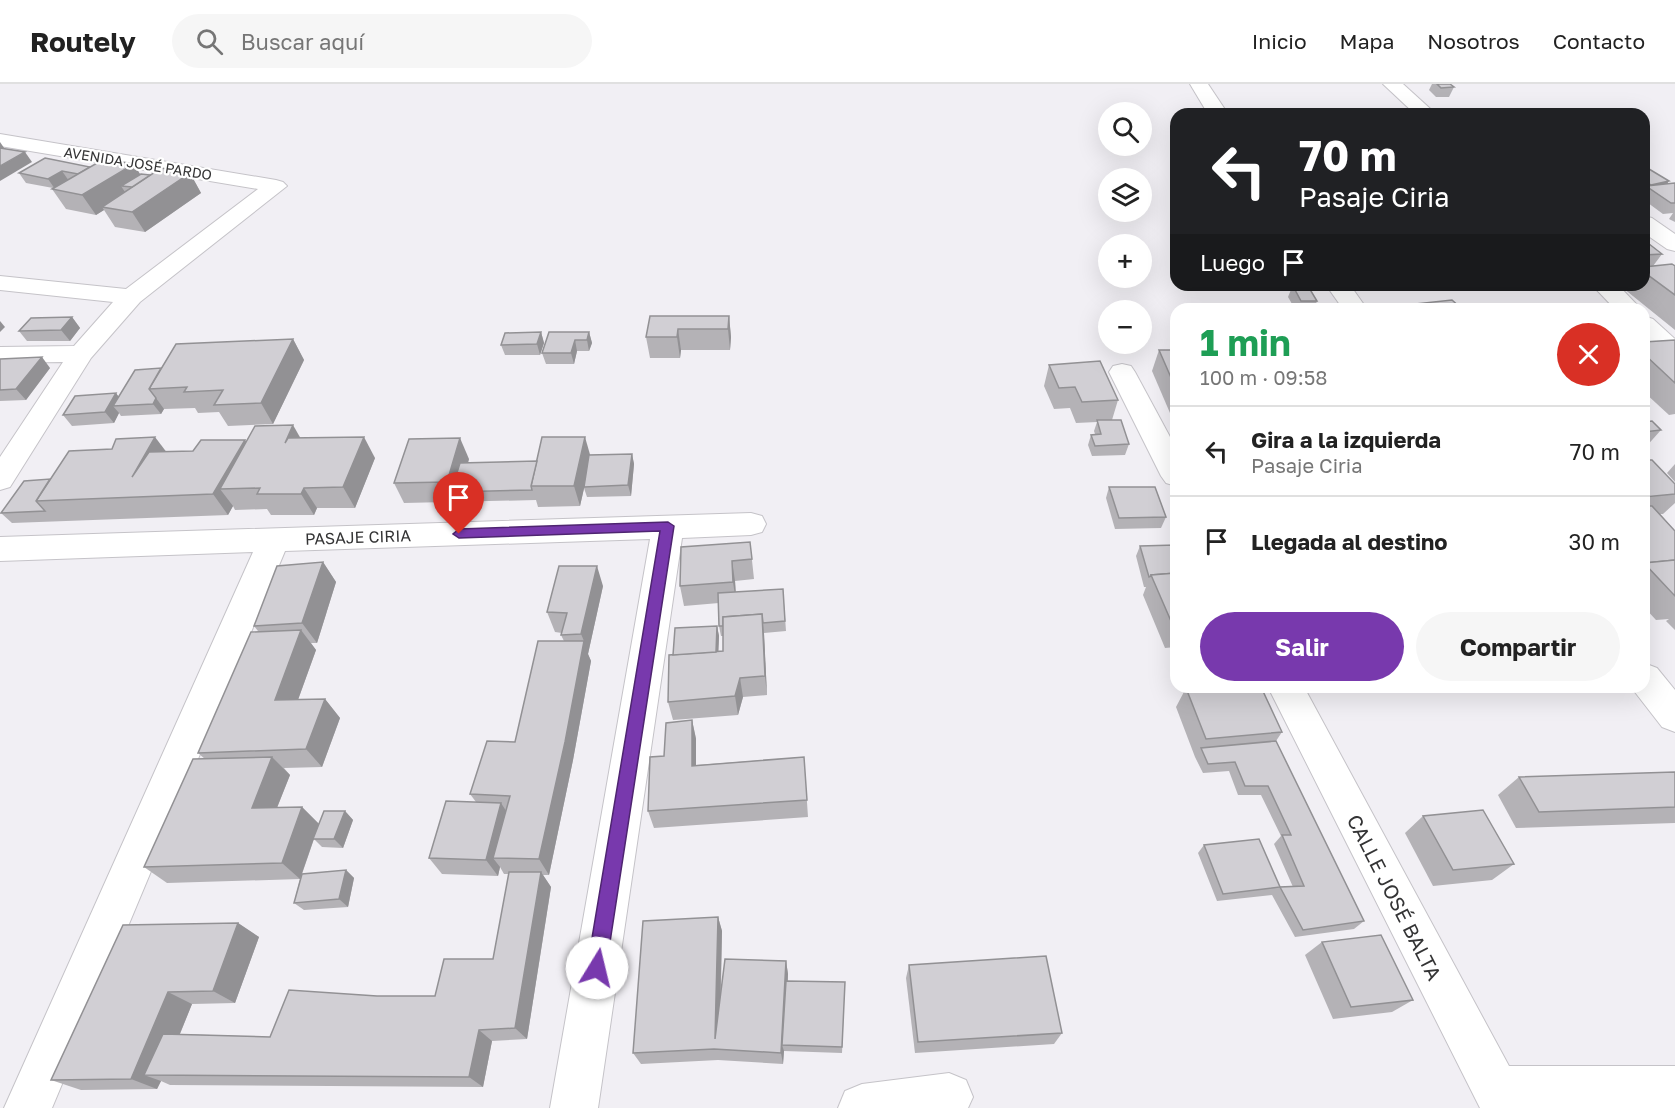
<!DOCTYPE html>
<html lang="es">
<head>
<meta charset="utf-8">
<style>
	body { margin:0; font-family:"Golos Text",sans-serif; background:#f6f6f6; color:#222; height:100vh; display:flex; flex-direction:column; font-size:22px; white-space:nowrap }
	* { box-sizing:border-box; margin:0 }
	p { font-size:20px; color:#767676 }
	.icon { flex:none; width:33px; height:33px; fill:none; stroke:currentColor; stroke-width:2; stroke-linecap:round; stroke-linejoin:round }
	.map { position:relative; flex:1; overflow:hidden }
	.panel { position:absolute; left:1170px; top:219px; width:480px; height:390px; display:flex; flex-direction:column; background:#fff; border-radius:18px; box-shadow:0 6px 24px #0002 }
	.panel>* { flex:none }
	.banner { position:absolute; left:1170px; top:24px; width:480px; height:183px; border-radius:18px; box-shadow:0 6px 24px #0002; background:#202124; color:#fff; overflow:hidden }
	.fabs { position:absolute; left:1098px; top:18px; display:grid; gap:12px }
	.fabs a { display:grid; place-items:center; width:54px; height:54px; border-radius:50%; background:#fff; box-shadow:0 6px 24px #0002; font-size:30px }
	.pin { position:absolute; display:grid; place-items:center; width:51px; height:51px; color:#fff; margin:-62px -26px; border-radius:50% 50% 50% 0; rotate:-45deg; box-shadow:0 0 6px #0007 }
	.pin .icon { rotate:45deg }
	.me { position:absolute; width:66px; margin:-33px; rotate:9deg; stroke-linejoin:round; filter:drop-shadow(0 0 4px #0008) }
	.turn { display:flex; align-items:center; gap:21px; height:126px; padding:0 30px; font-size:27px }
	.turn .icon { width:78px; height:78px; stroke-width:2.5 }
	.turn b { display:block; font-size:42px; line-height:51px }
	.then { display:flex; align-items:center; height:57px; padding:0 30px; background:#0003; gap:12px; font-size:22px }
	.round { display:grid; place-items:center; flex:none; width:63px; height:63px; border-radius:32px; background:#f6f6f6 }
	.head { display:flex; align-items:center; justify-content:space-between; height:102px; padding:0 30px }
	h1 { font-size:36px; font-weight:700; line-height:45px; color:#1e9e55 }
	.primary-button { display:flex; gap:12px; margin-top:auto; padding:12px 30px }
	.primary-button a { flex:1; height:69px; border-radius:36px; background:#7839ad; color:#fff; font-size:24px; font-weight:700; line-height:69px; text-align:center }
	.primary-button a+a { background:#f6f6f6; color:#222 }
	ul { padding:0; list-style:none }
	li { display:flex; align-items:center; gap:18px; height:90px; padding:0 30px; border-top:2px solid #e0e0e0 }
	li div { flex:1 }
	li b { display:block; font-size:22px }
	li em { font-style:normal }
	header { display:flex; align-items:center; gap:36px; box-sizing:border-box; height:84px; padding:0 30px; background:#fff; border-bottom:2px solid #e0e0e0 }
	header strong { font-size:28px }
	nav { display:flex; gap:33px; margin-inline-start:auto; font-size:21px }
	.search { width:420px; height:54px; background:#f6f6f6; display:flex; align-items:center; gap:15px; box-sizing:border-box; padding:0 21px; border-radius:33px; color:#767676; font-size:22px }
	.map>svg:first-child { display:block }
</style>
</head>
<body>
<header>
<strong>Routely</strong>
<div class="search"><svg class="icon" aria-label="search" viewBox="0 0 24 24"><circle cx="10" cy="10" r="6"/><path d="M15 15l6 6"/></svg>Buscar aquí</div>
<nav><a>Inicio</a><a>Mapa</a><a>Nosotros</a><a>Contacto</a></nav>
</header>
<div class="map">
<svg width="1675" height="1024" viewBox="0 0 1675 1024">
	<rect width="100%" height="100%" fill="#f1eff4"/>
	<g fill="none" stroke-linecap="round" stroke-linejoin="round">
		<defs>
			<g id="minor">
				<polygon points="1190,0 1208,0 1228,30 1208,30"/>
				<polygon points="1383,0 1403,0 1436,30 1415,30"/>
				<polygon points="0,50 276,96 283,98 287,102 140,218 91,274 10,403 0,406 0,373 63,278 0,279 0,263 74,262 113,218 0,206 0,192 126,205 258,105 0,62"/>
				<polygon points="1644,132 1652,134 1675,150 1675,167 1667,165 1644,149"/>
				<polygon points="1326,201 1350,201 1367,225 1343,225"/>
				<polygon points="1592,201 1618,201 1641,225 1615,225"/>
				<polygon points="1644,232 1653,235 1675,255 1675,277 1666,275 1644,254"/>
				<polygon points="1122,280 1131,282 1135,288 1176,364 1176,402 1166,399 1161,392 1109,288 1113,282"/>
				<polygon points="751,429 762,432 766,440 762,448 751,451 682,454 598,1024 550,1024 650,455 285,467 52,1024 4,1024 253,468 0,477 0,453"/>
				<polygon points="1644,579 1657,584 1675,606 1675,648 1662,643 1631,603 1644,603"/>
				<polygon points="1268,603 1304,603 1509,982 1675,982 1675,1024 1480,1024"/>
				<polygon points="949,989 966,996 973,1013 968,1024 838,1024 845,1007 862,1000"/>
			</g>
		</defs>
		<use href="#minor" stroke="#c5c3c8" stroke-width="2"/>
		<use href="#minor" fill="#fff" fill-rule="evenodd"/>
	</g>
	<g fill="#b4b2b6">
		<polygon points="1432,0 1450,0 1454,3 1449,13 1436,13 1429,6"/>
		<polygon points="1644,82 1667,100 1675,99 1675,138 1669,135 1673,129 1663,130 1644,116"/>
		<polygon points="90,83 150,91 190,89 201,109 145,148 115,143 104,126 96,131 66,125 52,105 53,104 26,99 19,89"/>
		<polygon points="1644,156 1662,170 1653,182 1675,182 1675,246 1623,204 1625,201 1644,201"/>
		<polygon points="1282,201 1299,201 1299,202 1317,217 1314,225 1295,225 1288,213 1292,203 1284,203"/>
		<polygon points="729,232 731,253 730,266 681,266 680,274 650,274 646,253"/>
		<polygon points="72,233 80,244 70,257 27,257 19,247"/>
		<polygon points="541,248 544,259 540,271 505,271 501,261"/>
		<polygon points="589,248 592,259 589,267 577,267 574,280 546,280 542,269"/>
		<polygon points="293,255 304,276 273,340 228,342 219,328 198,329 195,324 164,325 161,330 121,332 119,329 114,339 72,342 63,331 116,309 118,313 161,284"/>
		<polygon points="1675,256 1675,330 1669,331 1644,308 1644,258"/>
		<polygon points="1159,266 1176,266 1176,336 1173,336 1152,287"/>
		<polygon points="0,275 50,284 26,316 0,317"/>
		<polygon points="1049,281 1118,316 1112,336 1129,360 1125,371 1092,372 1088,361 1091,351 1095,350 1094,347 1097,338 1076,339 1070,324 1054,325 1044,302"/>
		<polygon points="1644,338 1661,346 1644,365"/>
		<polygon points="300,354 375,374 355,424 317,424 314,431 271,431 267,425 235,426 233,422 228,431 12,439 1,429 50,395 166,368 193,367 246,358"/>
		<polygon points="632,370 634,380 631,412 587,413 584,404 580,422 538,423 536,416 404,419 394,399 469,375 468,379 537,377 590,371"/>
		<polygon points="1644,376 1675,400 1675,419 1663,430 1660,430 1675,447 1675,546 1666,537 1669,535 1656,536 1644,523"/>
		<polygon points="1675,380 1675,398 1667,389"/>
		<polygon points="1109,403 1166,433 1161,444 1115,445 1106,414"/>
		<polygon points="750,458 754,495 735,497 736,508 783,505 786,547 764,549 767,611 743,613 738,631 673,636 668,618 673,571 717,542 719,552 718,567 723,567 723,552 721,552 719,542 719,519 684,522 680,502"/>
		<polygon points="1176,461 1176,563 1165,564 1143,511 1146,503 1144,503 1136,472 1140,462"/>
		<polygon points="323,478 336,498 317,559 311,559 316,566 298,616 325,615 340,634 322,683 284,684 290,691 277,724 302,723 319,740 345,727 353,736 343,764 322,763 314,755 302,790 346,786 354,794 348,823 304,826 294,819 300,795 167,799 144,783 205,675 198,669 258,547 254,542"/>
		<polygon points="603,502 588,570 591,577 573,676 549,791 543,791 551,803 527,955 492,957 483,1003 170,1001 161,997 157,1005 81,1006 51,996 238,839 259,853 235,919 192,920 180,950 270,953 377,912 435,912 493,875 509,790 504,790 500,783 498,792 442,790 429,774 476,718 470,710 515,658 564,557 561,551 562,549 555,548 547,528"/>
		<polygon points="1186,604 1282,648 1276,657 1364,837 1354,845 1295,853 1272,811 1217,817 1198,769 1204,761 1280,803 1293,803 1274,760 1281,752 1261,711 1238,711 1229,687 1203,689 1195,673 1176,623"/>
		<polygon points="692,636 696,655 696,681 804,673 808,733 654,744 648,727 664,672"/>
		<polygon points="1675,688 1675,739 1516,744 1498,711 1519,693"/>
		<polygon points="1423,732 1514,780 1492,796 1433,802 1405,749"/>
		<polygon points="718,833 722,847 721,908 786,877 788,890 788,897 845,898 842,969 784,967 783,980 718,976 641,980 633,969"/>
		<polygon points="1322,858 1413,916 1392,928 1333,935 1305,871"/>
		<polygon points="909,881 1062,949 1054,960 915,969 906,894"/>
	</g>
	<g fill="#929194">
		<polygon points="0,58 9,71 0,76"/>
		<polygon points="25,68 32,78 0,97 0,82"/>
		<polygon points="134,80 146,100 121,102 127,111 102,123 104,126 96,131 82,111"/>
		<polygon points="62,87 69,97 55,105 48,95"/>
		<polygon points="190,89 201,109 145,148 132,128"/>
		<polygon points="1669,97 1662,107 1649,104 1651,101"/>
		<polygon points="729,232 731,253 730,266 728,245"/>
		<polygon points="72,233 80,244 70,257 61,246"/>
		<polygon points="0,237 5,243 0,248"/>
		<polygon points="678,245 681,266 680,274 677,253"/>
		<polygon points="541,248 544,259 540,271 537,260"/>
		<polygon points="589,248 592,259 589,267 587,256"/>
		<polygon points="293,255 304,276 273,340 261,319"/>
		<polygon points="575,256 577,267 574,280 571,269"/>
		<polygon points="42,273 50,284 26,316 16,305"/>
		<polygon points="116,309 124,320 113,322 119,329 114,339 105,328"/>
		<polygon points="156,314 164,325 161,330 153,320"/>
		<polygon points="293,341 305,362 285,359"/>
		<polygon points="155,353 171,374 132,393"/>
		<polygon points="364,353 375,374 355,424 343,403"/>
		<polygon points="585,353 591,374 580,422 574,402"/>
		<polygon points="460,354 469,375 459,408 451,408 447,398"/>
		<polygon points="245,356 259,377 220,405 233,422 228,431 213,410"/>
		<polygon points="632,370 634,380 631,412 628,401"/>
		<polygon points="304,404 317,424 314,431 301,410"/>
		<polygon points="732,477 735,497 736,518 733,498"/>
		<polygon points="323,478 336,498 317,559 302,539"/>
		<polygon points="597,482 603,502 588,570 591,577 573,676 549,791 539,775 584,557 581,550"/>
		<polygon points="762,530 764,550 767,611 765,592"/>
		<polygon points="717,542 719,552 718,581 716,571"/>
		<polygon points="301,546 316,566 291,635 275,616"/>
		<polygon points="740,594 743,613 738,631 735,612"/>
		<polygon points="325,615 340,634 322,683 306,665"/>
		<polygon points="692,636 696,655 696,699 692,682"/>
		<polygon points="272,673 290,691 270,741 252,724"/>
		<polygon points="501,719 512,736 493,774 500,783 498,792 486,776"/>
		<polygon points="302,723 319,740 300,795 282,779"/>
		<polygon points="345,727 353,736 343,764 334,755"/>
		<polygon points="346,786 354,794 348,823 339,815"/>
		<polygon points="541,788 551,803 527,955 515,944"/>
		<polygon points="718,833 722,847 719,966 715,955"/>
		<polygon points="238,839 259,853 235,919 213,907"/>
		<polygon points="786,877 788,890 784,961 782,961 784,967 783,980 781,969"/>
		<polygon points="168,908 192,920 163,991 144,991 161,997 157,1005 131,995"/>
		<polygon points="479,946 492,957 483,1003 469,993"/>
	</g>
	<g fill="#d1cfd4" stroke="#929194" stroke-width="1.5">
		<polygon points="1437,0 1450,0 1454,3 1441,4"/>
		<polygon points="0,64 25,68 0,82"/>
		<polygon points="45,74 90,83 78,90 62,87 48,95 19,89"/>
		<polygon points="104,75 134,80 82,111 52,105"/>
		<polygon points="1644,82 1669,97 1651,101 1644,96"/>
		<polygon points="161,84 190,89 132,128 102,123"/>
		<polygon points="141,90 150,91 132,103 121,102"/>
		<polygon points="1675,99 1675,119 1671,119 1646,102"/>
		<polygon points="1644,156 1662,170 1644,171"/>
		<polygon points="1672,180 1675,182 1675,211 1644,188 1644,183"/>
		<polygon points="1293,202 1308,202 1317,217 1301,217"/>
		<polygon points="1452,216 1461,224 1408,225 1405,221"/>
		<polygon points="650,232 729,232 728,245 678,245 677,253 646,253"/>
		<polygon points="72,233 61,246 19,247 31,234"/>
		<polygon points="541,248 537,260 501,261 505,249"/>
		<polygon points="549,248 589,248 587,256 575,256 571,269 542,269"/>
		<polygon points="293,255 261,319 214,321 223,306 184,308 187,303 149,305 176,260"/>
		<polygon points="1675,256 1675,299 1644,270 1644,258"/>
		<polygon points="1159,266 1176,266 1176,305"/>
		<polygon points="42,273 16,305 0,306 0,275"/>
		<polygon points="1100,277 1118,316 1082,318 1075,303 1059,304 1049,281"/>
		<polygon points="161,284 149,305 156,314 153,320 113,322 135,286"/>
		<polygon points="116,309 105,328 63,331 75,312"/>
		<polygon points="1097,336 1121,336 1129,360 1095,362 1091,351 1101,350"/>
		<polygon points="1652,337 1661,346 1644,348 1644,338"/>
		<polygon points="293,341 285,359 288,354 364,353 343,403 304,404 301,410 257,410 260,404 220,405 255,342"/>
		<polygon points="155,353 132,393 149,368 193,367 201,356 245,356 213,410 36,417 69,367 112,365 116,355"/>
		<polygon points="542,353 585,353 574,402 531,402"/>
		<polygon points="460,354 447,398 394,399 409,355"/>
		<polygon points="632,370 628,401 584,403 589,371"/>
		<polygon points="1644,376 1652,376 1675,400 1675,410 1644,413"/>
		<polygon points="537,377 531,402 532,406 451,408 460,379"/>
		<polygon points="50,395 36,417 45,427 1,429 24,397"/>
		<polygon points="1109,403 1155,403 1166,433 1119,434"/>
		<polygon points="1644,422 1652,422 1675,447 1675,476 1644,479"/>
		<polygon points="750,458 752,475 732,477 733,498 680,502 681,463"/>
		<polygon points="1176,461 1176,489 1151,491 1151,492 1149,493 1140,462"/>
		<polygon points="1675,476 1675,512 1644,479"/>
		<polygon points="323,478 302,539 254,542 277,482"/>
		<polygon points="559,482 597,482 581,550 561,551 567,529 547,528"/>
		<polygon points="1176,489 1176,544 1174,544 1151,491"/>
		<polygon points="783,505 785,537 763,539 762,530 723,533 723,542 719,542 718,509"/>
		<polygon points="762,530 765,592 740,594 735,612 668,618 669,571 723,567 723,533"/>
		<polygon points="717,542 716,568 673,571 675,544"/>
		<polygon points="301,546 275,616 325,615 306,665 198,669 251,548"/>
		<polygon points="538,557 584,557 565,658 539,775 493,774 510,712 470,710 487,657 515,658"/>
		<polygon points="1192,603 1261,603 1282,648 1206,655 1186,604"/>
		<polygon points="692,636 692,682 804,673 807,716 648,727 650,673 664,672 666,639"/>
		<polygon points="1276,657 1364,837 1303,846 1280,803 1304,802 1282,751 1291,751 1268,702 1245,702 1235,678 1208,680 1201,664"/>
		<polygon points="272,673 252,724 302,723 282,779 144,783 193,675"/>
		<polygon points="1675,688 1675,723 1539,728 1519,693"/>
		<polygon points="446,717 501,719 486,776 429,774"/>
		<polygon points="1483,726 1514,780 1453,786 1423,732"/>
		<polygon points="324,727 345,727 334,755 313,755"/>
		<polygon points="1259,755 1280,803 1223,810 1204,761"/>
		<polygon points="346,786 339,815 294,819 302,790"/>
		<polygon points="509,788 541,788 515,944 479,946 469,993 144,991 163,950 270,953 289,906 377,912 435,912 444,875 493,875"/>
		<polygon points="718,833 715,955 725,875 786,877 781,969 714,965 633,969 643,837"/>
		<polygon points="238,839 213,907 168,908 131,995 51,996 123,841"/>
		<polygon points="1381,851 1413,916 1351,923 1322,858"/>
		<polygon points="1046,872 1062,949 918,958 909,881"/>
		<polygon points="786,897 845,898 842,963 782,961"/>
	</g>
	<polygon fill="#7839ad" stroke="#4e2570" stroke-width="1.5" points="668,438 674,442 606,884 603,891 597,893 590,891 587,884 660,447 459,454 453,450 459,445"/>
	<g text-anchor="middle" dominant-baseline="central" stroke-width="4.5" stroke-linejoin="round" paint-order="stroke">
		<g font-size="14" fill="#343435" stroke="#fff">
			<text transform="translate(138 79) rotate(9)">AVENIDA JOSÉ PARDO</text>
		</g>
		<g font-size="16" fill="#343435" stroke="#fff">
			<text transform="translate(358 453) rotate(-2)">PASAJE CIRIA</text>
		</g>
		<g font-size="20" fill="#343435" stroke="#fff">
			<text transform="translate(1395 813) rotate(63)">CALLE JOSÉ BALTA</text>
		</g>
	</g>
</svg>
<div class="fabs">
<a><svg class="icon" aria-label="search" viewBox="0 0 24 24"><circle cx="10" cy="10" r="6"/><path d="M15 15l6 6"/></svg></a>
<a><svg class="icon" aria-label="layers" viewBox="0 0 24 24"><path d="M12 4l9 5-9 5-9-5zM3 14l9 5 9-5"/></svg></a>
<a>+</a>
<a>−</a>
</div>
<div class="pin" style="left:459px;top:450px;background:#d93025"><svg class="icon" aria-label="arrive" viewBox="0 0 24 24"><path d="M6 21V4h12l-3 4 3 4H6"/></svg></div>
<svg class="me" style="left:597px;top:884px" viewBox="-20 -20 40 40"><circle r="19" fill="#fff"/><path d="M0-13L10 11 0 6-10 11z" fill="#7839ad"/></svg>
<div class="banner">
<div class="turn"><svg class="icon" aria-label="left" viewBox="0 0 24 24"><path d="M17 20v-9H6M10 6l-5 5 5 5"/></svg><div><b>70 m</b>Pasaje Ciria</div></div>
<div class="then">Luego<svg class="icon" aria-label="arrive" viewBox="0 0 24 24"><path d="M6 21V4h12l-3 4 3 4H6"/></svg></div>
</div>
<section class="panel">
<div class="head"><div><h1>1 min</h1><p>100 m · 09:58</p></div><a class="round" style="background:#d93025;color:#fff"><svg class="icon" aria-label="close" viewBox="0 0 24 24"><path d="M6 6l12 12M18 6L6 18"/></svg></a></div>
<ul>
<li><svg class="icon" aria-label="left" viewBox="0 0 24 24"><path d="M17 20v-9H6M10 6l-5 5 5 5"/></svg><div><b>Gira a la izquierda</b><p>Pasaje Ciria</p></div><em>70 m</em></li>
<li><svg class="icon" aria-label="arrive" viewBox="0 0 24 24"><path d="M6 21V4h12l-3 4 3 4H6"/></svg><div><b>Llegada al destino</b></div><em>30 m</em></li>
</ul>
<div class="primary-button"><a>Salir</a><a>Compartir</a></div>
</section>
</div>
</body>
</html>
